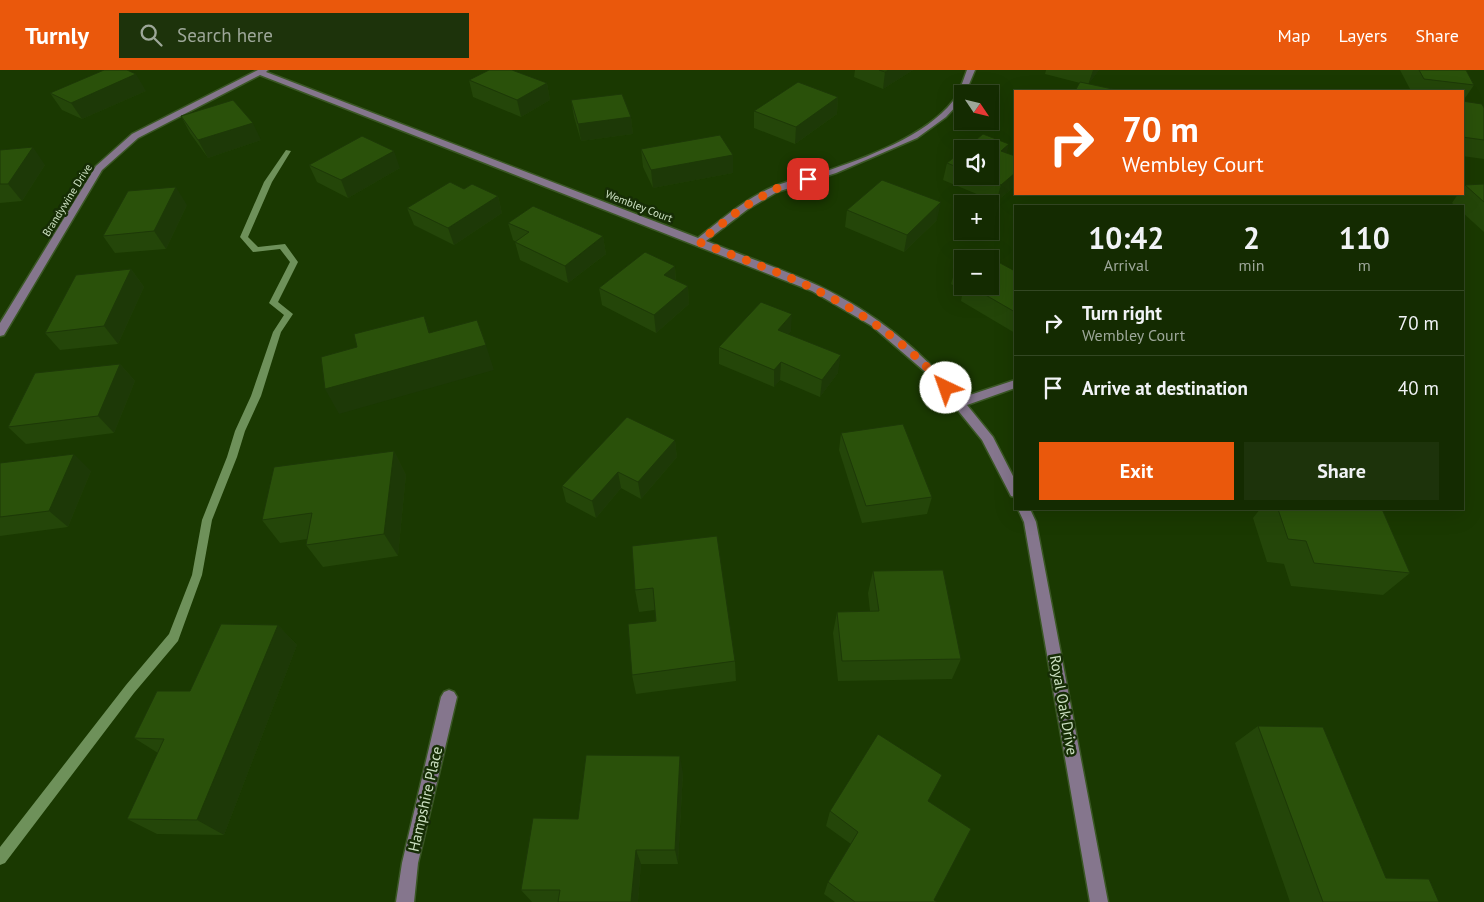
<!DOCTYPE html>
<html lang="en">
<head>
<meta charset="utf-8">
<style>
	body { margin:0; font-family:"PT Sans",sans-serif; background:#1d330b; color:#f1f3f6; height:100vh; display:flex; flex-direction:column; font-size:19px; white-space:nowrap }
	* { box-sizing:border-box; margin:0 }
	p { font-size:16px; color:#9da799 }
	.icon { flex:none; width:28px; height:28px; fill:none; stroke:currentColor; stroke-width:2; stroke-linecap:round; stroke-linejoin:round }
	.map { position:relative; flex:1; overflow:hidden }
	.side { position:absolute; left:1014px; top:135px; width:450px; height:305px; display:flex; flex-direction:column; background:#142b01; border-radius:0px; box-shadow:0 5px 20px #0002,0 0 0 1px #334723 }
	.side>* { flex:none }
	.banner { position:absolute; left:1014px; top:20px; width:450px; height:105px; border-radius:0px; box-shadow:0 5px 20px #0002,0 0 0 1px #334723; background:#ea580c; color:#fff; overflow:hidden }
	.needle { width:32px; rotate:125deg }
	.fabs { position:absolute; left:954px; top:15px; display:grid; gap:10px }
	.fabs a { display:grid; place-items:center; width:45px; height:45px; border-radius:0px; background:#142b01; box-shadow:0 5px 20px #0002,0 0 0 1px #334723; font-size:25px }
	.pin { position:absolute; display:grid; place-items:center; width:42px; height:42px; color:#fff; margin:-21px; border-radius:10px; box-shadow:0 2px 8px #0006 }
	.me { position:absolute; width:55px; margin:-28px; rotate:318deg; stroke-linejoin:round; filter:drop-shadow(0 0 4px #0008) }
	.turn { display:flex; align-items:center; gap:18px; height:105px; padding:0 25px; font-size:22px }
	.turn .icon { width:65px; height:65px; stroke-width:2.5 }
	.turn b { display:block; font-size:35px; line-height:42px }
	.eta { display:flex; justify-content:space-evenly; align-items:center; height:85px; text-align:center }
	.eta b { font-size:30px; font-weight:600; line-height:35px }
	.primary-button { display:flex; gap:10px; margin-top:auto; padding:10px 25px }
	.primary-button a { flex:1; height:58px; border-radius:0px; background:#ea580c; color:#fff; font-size:20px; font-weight:600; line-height:58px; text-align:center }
	.primary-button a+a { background:#1d330b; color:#f1f3f6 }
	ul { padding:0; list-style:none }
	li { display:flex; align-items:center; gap:15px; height:65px; padding:0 25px; border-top:1px solid #334723 }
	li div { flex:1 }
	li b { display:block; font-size:19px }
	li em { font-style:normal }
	header { display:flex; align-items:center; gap:30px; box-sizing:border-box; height:70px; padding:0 25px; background:#ea580c; color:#fff }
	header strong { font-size:24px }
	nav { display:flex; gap:28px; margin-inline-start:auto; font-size:18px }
	.search { width:350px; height:45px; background:#1d330b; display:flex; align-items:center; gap:12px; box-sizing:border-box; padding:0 18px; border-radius:0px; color:#9da799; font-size:19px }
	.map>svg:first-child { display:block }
</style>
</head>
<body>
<header>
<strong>Turnly</strong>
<div class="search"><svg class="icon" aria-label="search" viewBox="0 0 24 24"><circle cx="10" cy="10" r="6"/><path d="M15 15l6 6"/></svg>Search here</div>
<nav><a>Map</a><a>Layers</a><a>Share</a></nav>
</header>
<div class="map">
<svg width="1484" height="832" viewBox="0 0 1484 832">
	<rect width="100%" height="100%" fill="#1a3901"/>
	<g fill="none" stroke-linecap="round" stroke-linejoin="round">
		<polygon fill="#6e915a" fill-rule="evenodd" points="286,80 291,81 272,112 248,167 258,177 285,174 298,192 278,232 293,244 281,262 261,326 245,361 237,387 212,450 202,505 178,571 134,623 5,793 0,795 0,777 126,615 169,564 192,505 202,450 227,387 235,361 251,326 273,262 284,245 269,233 290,192 280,179 253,182 240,167 264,112"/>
		<defs>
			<g id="minor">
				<path d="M 258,0 L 268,0 L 266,2 L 698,168 C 722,149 745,129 773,117 C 789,110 807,107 824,102 C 865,88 926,66 953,31 C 960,21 963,11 967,0 L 975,0 L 965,24 L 962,24 L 958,34 L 946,47 L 917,68 L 836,103 L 777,122 L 748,139 L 706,171 C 743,186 782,199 819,216 C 874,242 923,282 961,328 L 1015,310 L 1015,318 L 967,335 L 993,367 L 1015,410 L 1015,427 L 1011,426 L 982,370 L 930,306 L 872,256 L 812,221 L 260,5 L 138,68 L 102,100 L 4,265 L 0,266 L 0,253 L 96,96 L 132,64 Z"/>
				<polygon points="1018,439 1030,439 1036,452 1108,832 1090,832 1024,452"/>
				<polygon points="449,620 454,622 457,627 418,793 414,832 396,832 402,793 441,627 444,622"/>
			</g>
		</defs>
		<use href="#minor" stroke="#3a5724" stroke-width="3"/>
		<use href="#minor" fill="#85768d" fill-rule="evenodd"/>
	</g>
	<g fill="#244609">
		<polygon points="855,0 913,0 883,19 854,7"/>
		<polygon points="1046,0 1099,0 1089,13 1080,13 1045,4"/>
		<polygon points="1400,0 1466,0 1474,15 1463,31 1484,38 1484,89 1462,86 1462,21 1411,21"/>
		<polygon points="469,10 547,13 550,30 521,47 473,27"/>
		<polygon points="146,21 82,49 62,40 50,23"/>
		<polygon points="838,27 837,44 795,74 754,58 754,41"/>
		<polygon points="571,30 631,47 633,64 581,71 574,47"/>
		<polygon points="181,46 261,70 208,88 190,63"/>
		<polygon points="641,79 733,103 653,118 643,97"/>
		<polygon points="0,80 45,95 22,131 0,133"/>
		<polygon points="962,81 962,106 990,106 1007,83 1015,86 1015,116 996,132 943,110 947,93"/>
		<polygon points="309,95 400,98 348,128 317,112"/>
		<polygon points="1484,114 1484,162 1462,142 1462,136 1456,136 1452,133 1458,124 1462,124 1462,119 1465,115"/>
		<polygon points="464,119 498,126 502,143 454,175 414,155 407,138"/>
		<polygon points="187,135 166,179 115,183 103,166"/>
		<polygon points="847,140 937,150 904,182 845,157"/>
		<polygon points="508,153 603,166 606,184 568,213 520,190 515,172 516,172 513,170"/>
		<polygon points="962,192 962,216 990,216 1015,201 1015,263 961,231 963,221 951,214 956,197"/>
		<polygon points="675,196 676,210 688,216 689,234 656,263 602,235 599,218"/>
		<polygon points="131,199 144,217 118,274 60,280 45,263"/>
		<polygon points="791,261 788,264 838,303 820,327 780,310 774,317 719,294 719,277"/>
		<polygon points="120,294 135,311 114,363 26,374 8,357"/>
		<polygon points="841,363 932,427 927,444 862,453 839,380"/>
		<polygon points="675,370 677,387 641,429 621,418 596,448 566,432 562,416"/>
		<polygon points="394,381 406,405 398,486 323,497 306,475 307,469 280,473 262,450"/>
		<polygon points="0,393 91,401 68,457 0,466"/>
		<polygon points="1260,439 1382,439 1410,503 1383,525 1291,516 1284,494 1267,492 1253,448"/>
		<polygon points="632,476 735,591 736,611 636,624 632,605 656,551 655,540 639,542 635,520"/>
		<polygon points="873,501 961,589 952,609 838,611 833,563 837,542 870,541 868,523"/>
		<polygon points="278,555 297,575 224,765 157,764 127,749 158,683 134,668 190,621"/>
		<polygon points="1258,656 1386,808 1439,832 1290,832 1235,673"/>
		<polygon points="683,703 678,794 641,794 638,832 532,832 521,820 578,749"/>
		<polygon points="928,731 934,830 937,832 835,832 824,824 828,812 851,774 826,756 830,741"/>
	</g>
	<g fill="#1d3907">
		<polygon points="889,0 913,0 883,19 885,2"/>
		<polygon points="1093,0 1099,0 1088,15"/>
		<polygon points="136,4 146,21 82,49 71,33"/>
		<polygon points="547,13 550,30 521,47 517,30"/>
		<polygon points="838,27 837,44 795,74 796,57"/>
		<polygon points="631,47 633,64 581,71 578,54"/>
		<polygon points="253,53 261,70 208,88 198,70"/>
		<polygon points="1009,74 1005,91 1001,81"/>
		<polygon points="33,77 45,95 22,131 8,114"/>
		<polygon points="394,81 400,98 348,128 341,110"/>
		<polygon points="733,85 733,103 653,118 651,100"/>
		<polygon points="1015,103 1015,116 996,132 1001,115"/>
		<polygon points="176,117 187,135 166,179 154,161"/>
		<polygon points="498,126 502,143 454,175 448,158"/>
		<polygon points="941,132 937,150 904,182 907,165"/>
		<polygon points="603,166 606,184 568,213 565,196"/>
		<polygon points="675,196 676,213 664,205"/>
		<polygon points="131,199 144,217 118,274 104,256"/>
		<polygon points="688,216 689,234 656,263 654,245"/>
		<polygon points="792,244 791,261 777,278 778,260"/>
		<polygon points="424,246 434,271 429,263"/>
		<polygon points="486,275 494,300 339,344 325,319"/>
		<polygon points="841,285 838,303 820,327 822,310"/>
		<polygon points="781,292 780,310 774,317 774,300"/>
		<polygon points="120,294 135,311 114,363 98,346"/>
		<polygon points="675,370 677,387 641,429 638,412"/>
		<polygon points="394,381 406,405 398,486 384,464"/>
		<polygon points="74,384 91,401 68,457 49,441"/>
		<polygon points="618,402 621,418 596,448 592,431"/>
		<polygon points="278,555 297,575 224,765 197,750"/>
		<polygon points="680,686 683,703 678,794 675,780"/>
		<polygon points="636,780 641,794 638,832 631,832"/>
	</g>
	<g fill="#2a510a" stroke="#1d3907">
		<polygon points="104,0 127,0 136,4 71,33 50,23"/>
		<polygon points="489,0 512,0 547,13 517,30 469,10"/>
		<polygon points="879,0 889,0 885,2"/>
		<polygon points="1419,0 1466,0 1474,15 1424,9"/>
		<polygon points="798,12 838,27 796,57 754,41"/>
		<polygon points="1080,12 1122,21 1075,21"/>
		<polygon points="622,24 631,47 578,54 571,30"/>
		<polygon points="233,30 253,53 198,70 181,46"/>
		<polygon points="1462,31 1482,34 1484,38 1484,70 1462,67"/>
		<polygon points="983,64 1009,74 1001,81 1015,86 1015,103 1001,115 980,106 990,106 990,79 965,79"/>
		<polygon points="720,65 733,85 651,100 641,79"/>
		<polygon points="362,66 394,81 341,110 309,95"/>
		<polygon points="33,77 8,114 0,114 0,80"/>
		<polygon points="962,81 962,99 947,93"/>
		<polygon points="882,110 941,132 907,165 847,140"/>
		<polygon points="450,112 464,119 472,114 498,126 448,158 407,138"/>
		<polygon points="1484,114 1484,132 1465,115"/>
		<polygon points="176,117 154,161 103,166 128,121"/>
		<polygon points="533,136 603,166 565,196 515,172 529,162 508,153"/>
		<polygon points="978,181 1015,201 1015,242 970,216 990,216 990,189 968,189"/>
		<polygon points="645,182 675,196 664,205 688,216 654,245 599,218"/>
		<polygon points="962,192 962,200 956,197"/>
		<polygon points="131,199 104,256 45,263 76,205"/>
		<polygon points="761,232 792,244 778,260 841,285 822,310 781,292 774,300 719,277"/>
		<polygon points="424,246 429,263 477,250 486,275 325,319 321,287 357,277 354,264"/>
		<polygon points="120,294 98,346 8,357 35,303"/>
		<polygon points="627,347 675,370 638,412 618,402 592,431 562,416"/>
		<polygon points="903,354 932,427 866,436 841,363"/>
		<polygon points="394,381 384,464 306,475 312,443 262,450 274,397"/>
		<polygon points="74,384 49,441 0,447 0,393"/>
		<polygon points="1278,439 1382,439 1410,503 1314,493 1306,471 1288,469"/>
		<polygon points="717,466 735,591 632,605 628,554 656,551 653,518 635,520 632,476"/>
		<polygon points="943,500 961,589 842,591 837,542 879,541 873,501"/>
		<polygon points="221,554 278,555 197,750 127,749 164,669 134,668 157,621 190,621"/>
		<polygon points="1258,656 1323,657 1386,808 1429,809 1439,832 1323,832"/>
		<polygon points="878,664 942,705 928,731 971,759 934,830 937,832 855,832 828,812 858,762 830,741"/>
		<polygon points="586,685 680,686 675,780 636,780 631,832 558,832 560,820 521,820 533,748 578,749"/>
	</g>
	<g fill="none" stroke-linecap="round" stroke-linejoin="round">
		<path stroke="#ea580c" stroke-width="9" stroke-dasharray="0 16.2" d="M 808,109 L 775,119 L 742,138 L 699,172 C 738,188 779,201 816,220 C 864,243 912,277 946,318"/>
	</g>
	<g text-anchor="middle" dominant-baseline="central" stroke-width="5" stroke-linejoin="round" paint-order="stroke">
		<g font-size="11" fill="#cde1c3" stroke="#162d05">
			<text transform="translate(67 130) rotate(-58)">Brandywine Drive</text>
			<text transform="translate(639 136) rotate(21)">Wembley Court</text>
		</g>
		<g font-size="15" fill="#cde1c3" stroke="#162d05">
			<text transform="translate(1064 635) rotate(80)">Royal Oak Drive</text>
			<text transform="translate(425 729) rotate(-77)">Hampshire Place</text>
		</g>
	</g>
</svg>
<div class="fabs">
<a><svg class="needle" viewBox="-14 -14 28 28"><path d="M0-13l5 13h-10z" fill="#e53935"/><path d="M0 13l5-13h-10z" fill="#9da799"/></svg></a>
<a><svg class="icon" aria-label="sound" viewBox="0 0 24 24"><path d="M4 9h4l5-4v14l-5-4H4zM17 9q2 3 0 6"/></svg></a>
<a>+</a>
<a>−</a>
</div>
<div class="pin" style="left:808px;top:109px;background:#d93025"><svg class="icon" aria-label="arrive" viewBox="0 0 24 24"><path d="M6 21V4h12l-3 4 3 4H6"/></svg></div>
<svg class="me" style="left:946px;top:318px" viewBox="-20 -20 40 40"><circle r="19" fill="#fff"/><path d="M0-13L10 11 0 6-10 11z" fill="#ea580c"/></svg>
<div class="banner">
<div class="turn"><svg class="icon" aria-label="right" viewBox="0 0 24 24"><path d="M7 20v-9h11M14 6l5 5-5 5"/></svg><div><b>70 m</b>Wembley Court</div></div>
</div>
<section class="side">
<div class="eta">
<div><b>10:42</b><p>Arrival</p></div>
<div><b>2</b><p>min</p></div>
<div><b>110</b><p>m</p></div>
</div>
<ul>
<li><svg class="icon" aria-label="right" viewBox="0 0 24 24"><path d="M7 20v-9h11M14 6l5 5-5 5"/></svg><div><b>Turn right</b><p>Wembley Court</p></div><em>70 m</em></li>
<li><svg class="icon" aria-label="arrive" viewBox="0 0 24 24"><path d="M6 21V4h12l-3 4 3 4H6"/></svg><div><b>Arrive at destination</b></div><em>40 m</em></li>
</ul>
<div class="primary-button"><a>Exit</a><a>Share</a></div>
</section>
</div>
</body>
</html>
